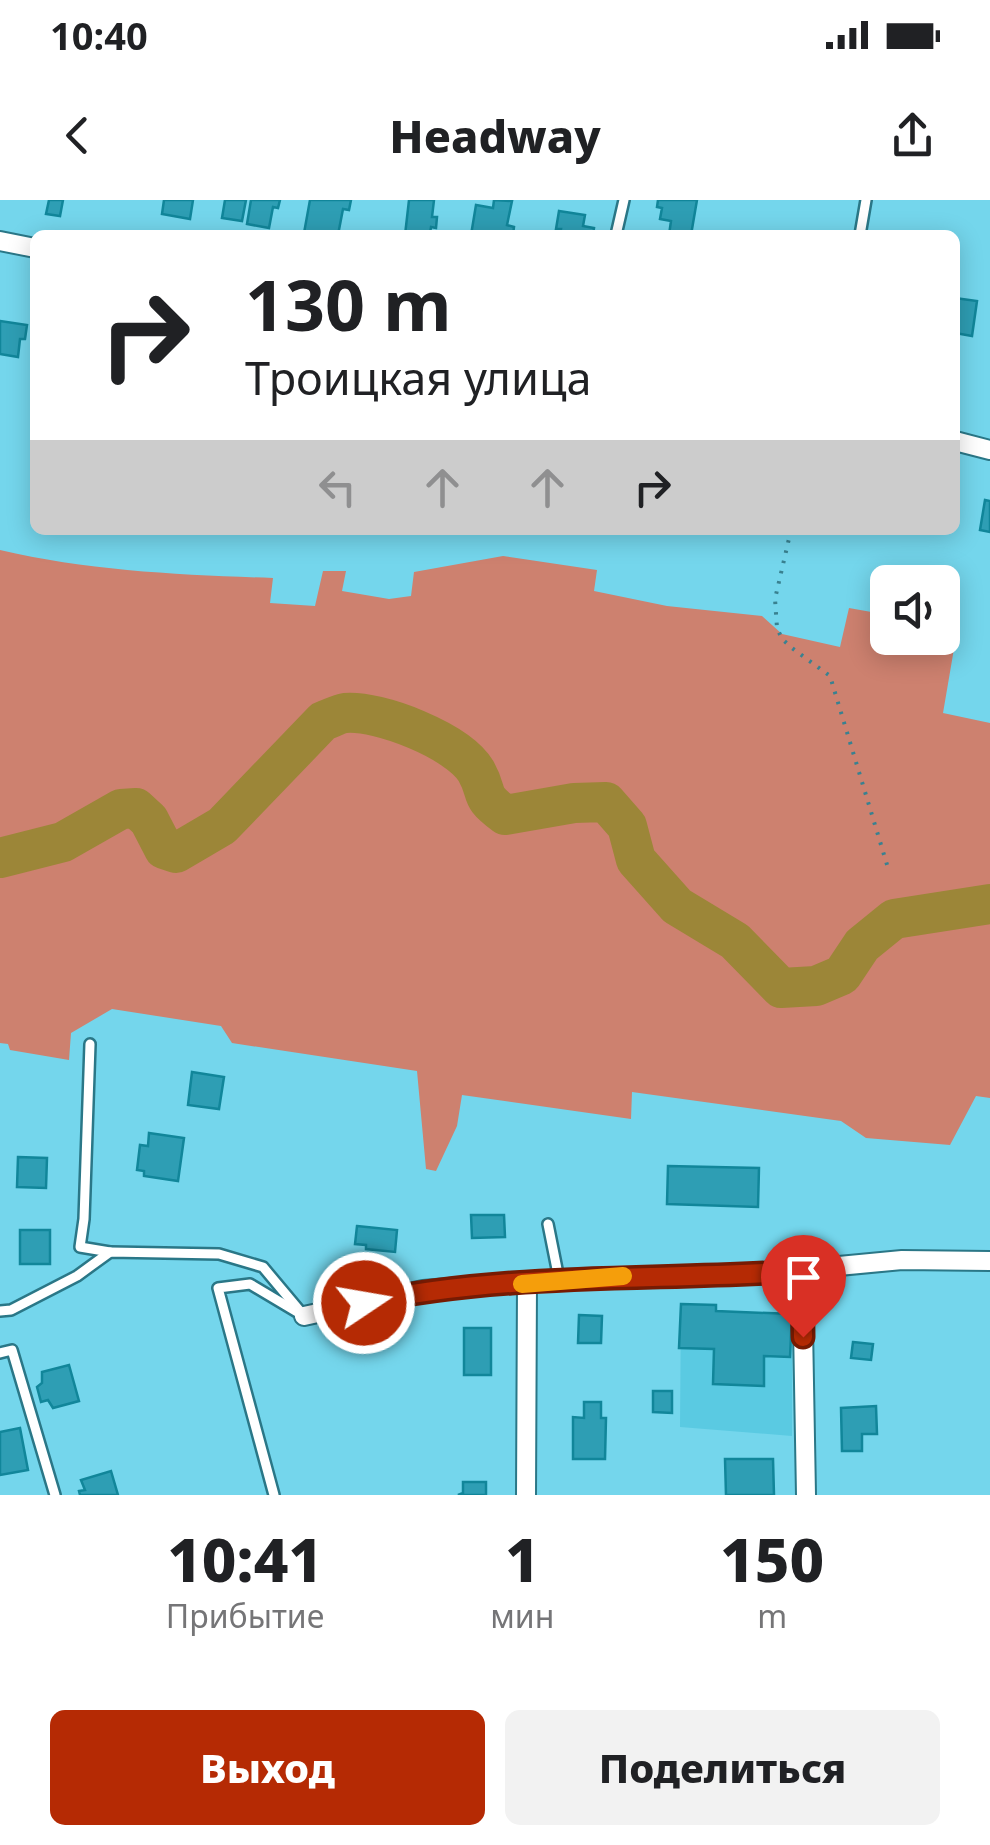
<!DOCTYPE html>
<html lang="ru">
<head>
<meta charset="utf-8">
<style>
	body { margin:0; font-family:"Noto Sans",sans-serif; background:#f2f2f2; color:#202124; height:100vh; display:flex; flex-direction:column; font-size:38px; white-space:nowrap }
	* { box-sizing:border-box; margin:0 }
	p { font-size:32px; color:#757577 }
	.icon { flex:none; width:55px; height:55px; fill:none; stroke:currentColor; stroke-width:2; stroke-linecap:round; stroke-linejoin:round }
	.map { position:relative; height:1295px; overflow:hidden }
	.sheet { display:flex; flex-direction:column; background:#fff; flex:1 }
	.sheet>* { flex:none }
	.banner { position:absolute; left:30px; top:30px; width:930px; height:305px; border-radius:15px; box-shadow:0 5px 25px #0003; background:#fff; color:#202124; overflow:hidden }
	.tools { position:absolute; left:870px; top:365px; display:grid; gap:20px }
	.tools a { display:grid; place-items:center; width:90px; height:90px; border-radius:15px; background:#fff; box-shadow:0 5px 25px #0003; font-size:50px }
	.pin { position:absolute; display:grid; place-items:center; width:85px; height:85px; color:#fff; margin:-102px -42px; border-radius:50% 50% 50% 0; rotate:-45deg; box-shadow:0 0 10px #0007 }
	.pin .icon { rotate:45deg }
	.me { position:absolute; width:110px; margin:-55px; rotate:78deg; stroke-linejoin:round; filter:drop-shadow(0 0 8px #0008) }
	.turn { display:flex; align-items:center; gap:35px; height:210px; padding:0 50px; font-size:45px }
	.turn .icon { width:130px; height:130px; stroke-width:2.5 }
	.turn b { display:block; font-size:70px; line-height:85px }
	.lanes { display:flex; align-items:center; height:95px; padding:0 50px; background:#0003; justify-content:center; gap:50px; direction:ltr }
	.lanes .off { opacity:.35 }
	.eta { display:flex; justify-content:space-evenly; align-items:center; height:170px; text-align:center }
	.eta b { font-size:60px; font-weight:800; line-height:70px }
	.cta { display:flex; gap:20px; margin-top:auto; padding:20px 50px }
	.cta a { flex:1; height:115px; border-radius:15px; background:#b52a04; color:#fff; font-size:40px; font-weight:800; line-height:115px; text-align:center }
	.cta a+a { background:#f2f2f2; color:#202124 }
	.status { display:flex; justify-content:space-between; align-items:center; height:70px; padding:0 50px; background:#fff; direction:ltr }
	.status svg { height:28px; fill:currentColor }
	header { display:flex; justify-content:space-between; align-items:center; height:130px; padding:0 50px; background:#fff; font-size:45px; font-weight:800 }
	.map>svg:first-child { display:block }
</style>
</head>
<body>
<div class="status"><b>10:40</b><svg viewBox="0 0 49 12"><path d="M0 12V9h3v3zM5 12V6h3v6zM10 12V3h3v9zM15 12V0h3v12zM26 1h20v11H26zM47 4h2v5h-2z"/></svg></div>
<header><svg class="icon" aria-label="back" viewBox="0 0 24 24"><path d="M15 5l-7 7 7 7"/></svg>Headway<svg class="icon" aria-label="share" viewBox="0 0 24 24"><path d="M12 15V3M7 8l5-5 5 5M5 13v7h14v-7"/></svg></header>
<div class="map">
<svg width="990" height="1295" viewBox="0 0 990 1295">
	<rect width="100%" height="100%" fill="#74d6ec"/>
	<polygon fill="#5acae2" points="681,1104 716,1105 717,1111 792,1114 792,1236 680,1227"/>
	<path fill="#cd816f" d="M 0,350 C 89,371 182,375 273,378 L 270,403 L 315,406 L 323,371 L 346,371 L 342,391 L 389,399 L 411,396 L 414,372 L 503,356 L 597,370 L 594,391 L 667,406 L 762,416 L 782,434 L 840,447 L 849,408 L 877,413 L 878,419 L 887,421 L 888,438 L 942,438 L 943,434 L 956,437 L 943,513 L 990,523 L 990,898 L 976,896 L 950,945 L 866,938 L 841,921 L 632,892 L 631,919 L 462,895 L 457,926 L 436,971 L 426,969 L 417,871 L 232,843 L 221,826 L 112,809 L 71,833 L 69,860 L 10,850 L 8,844 L 0,843 Z"/>
	<g fill="none" stroke-linecap="round" stroke-linejoin="round">
		<path stroke="#9c8638" stroke-width="40" d="M 0,658 L 63,642 L 121,609 L 136,608 L 149,620 L 164,649 L 176,653 L 222,626 L 323,521 C 330,519 338,514 345,513 C 379,510 458,541 476,571 C 490,596 477,594 505,615 L 574,603 L 606,602 L 627,626 L 636,660 L 677,706 L 735,741 L 781,788 L 816,786 L 842,775 L 862,745 L 894,719 L 990,704"/>
	</g>
	<g fill="#2e9eb4" stroke="#11869a" stroke-width="2.5">
		<polygon points="49,0 63,0 60,16 46,14"/>
		<polygon points="164,0 193,0 190,19 162,14"/>
		<polygon points="225,0 246,0 242,21 222,18"/>
		<polygon points="251,0 280,0 278,8 273,7 269,28 247,24"/>
		<polygon points="310,0 351,0 349,10 343,9 338,35 304,33"/>
		<polygon points="409,0 434,0 432,17 437,17 436,28 431,27 430,33 437,35 405,35"/>
		<polygon points="494,0 512,1 507,25 514,27 513,35 471,35 476,5 493,8"/>
		<polygon points="658,0 697,0 691,35 669,35 671,21 660,19 662,8 657,7"/>
		<polygon points="559,11 585,15 583,26 594,28 593,35 560,35 561,29 556,29"/>
		<polygon points="955,98 977,101 972,136 955,133"/>
		<polygon points="0,121 27,125 25,139 20,139 18,157 0,154"/>
		<polygon points="985,300 990,301 990,332 980,330"/>
		<polygon points="192,872 224,877 219,909 188,905"/>
		<polygon points="149,933 184,938 178,981 144,976 144,971 137,970 140,945 148,946"/>
		<polygon points="18,957 47,958 46,988 17,987"/>
		<polygon points="668,966 759,968 758,1007 667,1004"/>
		<polygon points="471,1015 504,1015 505,1037 472,1038"/>
		<polygon points="357,1026 397,1030 395,1052 366,1049 366,1045 355,1044"/>
		<rect x="20" y="1030" width="30" height="34"/>
		<polygon points="681,1104 716,1105 716,1111 792,1114 790,1157 764,1156 764,1186 713,1184 714,1149 679,1148"/>
		<polygon points="579,1115 602,1116 601,1143 578,1143"/>
		<rect x="464" y="1128" width="27" height="47"/>
		<polygon points="853,1142 873,1144 871,1160 851,1158"/>
		<polygon points="69,1165 79,1201 53,1208 48,1200 41,1202 37,1187 42,1183 42,1172"/>
		<polygon points="653,1191 672,1191 672,1213 653,1212"/>
		<polygon points="584,1202 601,1202 601,1218 606,1218 605,1259 573,1259 573,1217 584,1218"/>
		<polygon points="876,1206 877,1234 862,1234 862,1251 842,1251 841,1208"/>
		<polygon points="20,1228 28,1270 0,1275 0,1232"/>
		<polygon points="725,1259 773,1259 774,1295 726,1295"/>
		<polygon points="111,1271 118,1295 80,1295 79,1291 85,1290 81,1280"/>
		<polygon points="463,1282 486,1282 486,1295 458,1295 463,1293"/>
	</g>
	<g fill="none" stroke-linecap="round" stroke-linejoin="round">
		<defs>
			<g id="service">
				<polyline points="616,35 624,0"/>
				<polyline points="860,35 866,0"/>
				<polyline points="90,844 84,1019 80,1047 110,1052"/>
				<polyline points="548,1024 559,1079"/>
				<polyline points="0,1111 11,1110 77,1076 110,1052 219,1054 263,1067 304,1116"/>
				<polyline points="0,1153 12,1150 55,1295"/>
				<polyline points="274,1295 218,1088 250,1084 297,1112"/>
			</g>
			<g id="minor">
				<polyline points="0,41 35,48"/>
				<polyline points="955,241 990,250"/>
				<polyline points="802,1071 806,1295"/>
				<polyline points="304,1116 423,1090 559,1079 755,1074 902,1060 990,1061"/>
				<polyline points="526,1295 527,1084"/>
			</g>
		</defs>
		<use href="#service" stroke="#2a7787" stroke-width="14"/>
		<use href="#minor" stroke="#2a7787" stroke-width="22"/>
		<polyline stroke="#398190" stroke-width="4" stroke-dasharray="2.5 8" stroke-linecap="butt" points="791,330 775,399 777,428 782,439 792,448 830,476 888,668"/>
		<use href="#service" stroke="#fff" stroke-width="9"/>
		<use href="#minor" stroke="#fff" stroke-width="18"/>
	</g>
	<g fill="none" stroke-linecap="round" stroke-linejoin="round">
		<defs>
			<path id="route" d="M 364,1103 C 508,1072 656,1081 802,1071 L 803,1137"/>
		</defs>
		<use href="#route" stroke="#761b03" stroke-width="25"/>
		<use href="#route" stroke="#b52a04" stroke-width="18"/>
		<polyline stroke="#f59e0b" stroke-width="18" points="522,1084 623,1076"/>
	</g>
</svg>
<div class="tools">
<a><svg class="icon" aria-label="sound" viewBox="0 0 24 24"><path d="M4 9h4l5-4v14l-5-4H4zM17 9q2 3 0 6"/></svg></a>
</div>
<div class="pin" style="left:803px;top:1137px;background:#d93025"><svg class="icon" aria-label="arrive" viewBox="0 0 24 24"><path d="M6 21V4h12l-3 4 3 4H6"/></svg></div>
<svg class="me" style="left:364px;top:1103px" viewBox="-20 -20 40 40"><circle r="17" fill="#b52a04" stroke="#fff" stroke-width="3"/><path d="M0-11L8 9 0 5-8 9z" fill="#fff"/></svg>
<div class="banner">
<div class="turn"><svg class="icon" aria-label="right" viewBox="0 0 24 24"><path d="M7 20v-9h11M14 6l5 5-5 5"/></svg><div><b>130 m</b>Троицкая улица</div></div>
<div class="lanes"><svg class="icon off" aria-label="left" viewBox="0 0 24 24"><path d="M17 20v-9H6M10 6l-5 5 5 5"/></svg><svg class="icon off" aria-label="ahead" viewBox="0 0 24 24"><path d="M12 20V5M6 11l6-6 6 6"/></svg><svg class="icon off" aria-label="ahead" viewBox="0 0 24 24"><path d="M12 20V5M6 11l6-6 6 6"/></svg><svg class="icon" aria-label="right" viewBox="0 0 24 24"><path d="M7 20v-9h11M14 6l5 5-5 5"/></svg></div>
</div>
</div>
<section class="sheet">
<div class="eta">
<div><b>10:41</b><p>Прибытие</p></div>
<div><b>1</b><p>мин</p></div>
<div><b>150</b><p>m</p></div>
</div>
<div class="cta"><a>Выход</a><a>Поделиться</a></div>
</section>
</body>
</html>
